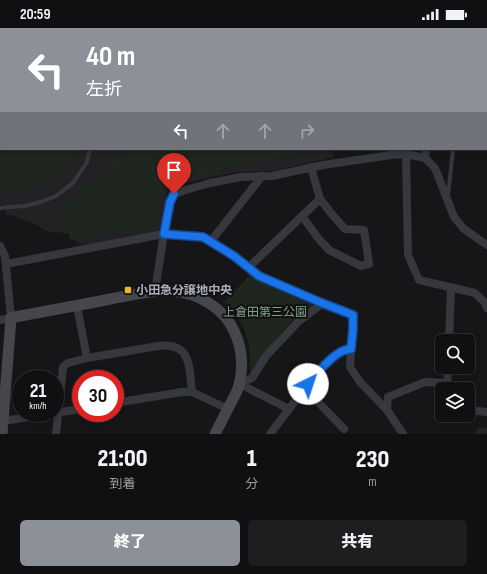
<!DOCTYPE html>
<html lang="ja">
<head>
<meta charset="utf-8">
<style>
	body { margin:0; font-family:"Sofia Sans Condensed","Noto Sans JP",sans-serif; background:#1e1e20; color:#f1f3f6; height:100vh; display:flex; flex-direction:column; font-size:15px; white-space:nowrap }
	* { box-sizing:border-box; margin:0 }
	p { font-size:13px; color:#9c9d9f }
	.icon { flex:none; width:22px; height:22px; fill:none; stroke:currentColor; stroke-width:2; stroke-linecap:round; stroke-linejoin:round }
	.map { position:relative; height:406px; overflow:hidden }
	.panel { display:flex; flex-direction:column; background:#101012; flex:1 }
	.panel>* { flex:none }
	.top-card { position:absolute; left:0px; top:0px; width:487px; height:122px; box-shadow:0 2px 6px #0003,0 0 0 1px #303032; background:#8c9099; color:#fff; overflow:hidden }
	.tools { position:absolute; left:435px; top:306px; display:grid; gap:8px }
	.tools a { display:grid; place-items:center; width:40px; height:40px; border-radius:6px; background:#101012; box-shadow:0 2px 6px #0003,0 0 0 1px #303032; font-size:20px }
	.speed { position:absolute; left:12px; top:342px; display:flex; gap:8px; font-size:20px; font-weight:700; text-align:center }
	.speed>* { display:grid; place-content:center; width:52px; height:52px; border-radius:50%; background:#101012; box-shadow:0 2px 6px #0003,0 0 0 1px #303032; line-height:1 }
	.speed small { font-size:10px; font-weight:400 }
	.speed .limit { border:6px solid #d22; background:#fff; color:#111 }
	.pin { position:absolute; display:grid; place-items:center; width:34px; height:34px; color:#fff; margin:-41px -17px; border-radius:50% 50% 50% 0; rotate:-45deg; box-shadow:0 0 4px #0007 }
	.pin .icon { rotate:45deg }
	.me { position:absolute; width:44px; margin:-22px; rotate:41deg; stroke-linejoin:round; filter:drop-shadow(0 0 3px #0008) }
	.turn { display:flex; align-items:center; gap:14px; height:84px; padding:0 20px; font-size:18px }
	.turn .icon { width:52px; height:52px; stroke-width:2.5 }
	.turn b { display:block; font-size:28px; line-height:34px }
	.lanes { display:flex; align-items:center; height:38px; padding:0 20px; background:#0003; justify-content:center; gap:20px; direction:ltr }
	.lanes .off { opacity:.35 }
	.eta { display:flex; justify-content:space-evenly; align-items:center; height:68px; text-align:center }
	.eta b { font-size:24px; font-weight:800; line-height:28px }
	.action { display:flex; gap:8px; margin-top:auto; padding:8px 20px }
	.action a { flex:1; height:46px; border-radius:6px; background:#8c9099; color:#fff; font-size:16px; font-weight:800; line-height:46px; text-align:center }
	.action a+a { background:#1e1e20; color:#f1f3f6 }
	.status { display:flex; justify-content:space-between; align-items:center; height:28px; padding:0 20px; background:#101012; direction:ltr }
	.status svg { height:11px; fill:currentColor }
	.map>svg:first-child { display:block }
</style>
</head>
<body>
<div class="status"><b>20:59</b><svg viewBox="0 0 49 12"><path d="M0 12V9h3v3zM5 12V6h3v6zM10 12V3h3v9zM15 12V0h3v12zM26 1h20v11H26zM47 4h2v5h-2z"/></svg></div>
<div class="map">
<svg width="487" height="406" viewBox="0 0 487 406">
	<rect width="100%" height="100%" fill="#161618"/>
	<polygon fill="#222225" points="0,0 375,0 374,1 1,1 1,121 331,121 334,129 273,143 235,144 168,159 160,200 157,204 84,218 71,210 72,206 46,203 37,197 12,187 7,188 4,177 0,177"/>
	<g fill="#1e261f">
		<polygon points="0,9 1,9 1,121 82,121 74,135 57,150 40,158 13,160 0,160"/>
		<polygon points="131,121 317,121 166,155 155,196 70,212 63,177"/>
		<path d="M 250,247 L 255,251 L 311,274 L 312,279 L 288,297 L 264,327 L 250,345 C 251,314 247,296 224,274 Z"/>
		<polygon points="479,399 487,400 487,406 474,406"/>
	</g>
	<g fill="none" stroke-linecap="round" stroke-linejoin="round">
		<g stroke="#37383d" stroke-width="4">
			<polyline points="340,0 343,1"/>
			<polyline points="124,1 125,0"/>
			<polyline points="0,2 1,2"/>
			<polyline points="486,108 487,108"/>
			<polyline points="448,168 453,121"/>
			<polyline points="0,180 24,178 41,174 56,168 73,155 87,134 90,121"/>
		</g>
		<g stroke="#37383d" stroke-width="8">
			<polyline points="393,0 394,1"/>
			<polyline points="406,126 408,227 419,252 475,265 485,275 487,280"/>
			<polyline points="425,130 426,121"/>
			<polyline points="262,148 211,213 234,228 248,240 302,188 318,210 329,222 361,238 369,236 364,202 345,201 330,184 320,171 311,139"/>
			<polyline points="302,188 320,171"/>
			<polyline points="0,218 5,228 11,290 0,292"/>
			<polyline points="6,236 164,206 203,209 211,213"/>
			<polyline points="248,240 259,247 323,275 353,287 353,301 351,321 345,322 336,327 315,347 270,406"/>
			<polyline points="155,263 166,193 170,174 174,166 189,161 210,155 241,149 272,148 323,137 391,127 406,126 425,130 435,140 454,189 464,201 487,217"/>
			<polyline points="77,278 87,330"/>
			<polyline points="449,313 451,259"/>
			<polyline points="351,321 350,339 360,354 387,382"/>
			<polyline points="240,356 252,350 266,328 299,293 323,275"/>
			<polyline points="240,356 289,381"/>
			<polyline points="447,361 448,339"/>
			<polyline points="302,365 318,374 344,401"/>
			<polyline points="115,375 182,364 192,364 228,381"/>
			<polyline points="468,382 487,384"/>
			<polyline points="3,393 81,381"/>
			<path d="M 56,406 L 63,339 L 68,335 L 87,330 L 158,318 C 192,314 189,339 192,364"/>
			<polyline points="403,406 387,382 388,369 425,354 447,355"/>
		</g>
		<g stroke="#45474d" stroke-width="11">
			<polyline points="468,0 468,1"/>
			<polyline points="479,0 480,1"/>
			<polyline points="486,14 487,16"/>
			<polyline points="486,39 487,41"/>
			<path d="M 2,406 L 11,290 C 44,283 77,278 110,271 C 130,268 152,261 173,263 C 198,265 224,280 234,303 C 243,321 244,344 237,363 L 215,406"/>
		</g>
	</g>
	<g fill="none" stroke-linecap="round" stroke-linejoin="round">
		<defs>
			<path id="route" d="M 174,166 L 170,174 L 164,206 L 203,209 L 234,228 L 259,248 L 322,275 L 353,287 L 353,301 L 351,321 C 350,321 346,322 345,322 C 333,326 316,346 308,356"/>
		</defs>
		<use href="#route" stroke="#114b97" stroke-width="10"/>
		<use href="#route" stroke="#1a73e8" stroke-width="7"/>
	</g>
	<rect fill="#f2b134" stroke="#111113" stroke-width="1.5" x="124" y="258" width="8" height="8" rx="2"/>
	<g text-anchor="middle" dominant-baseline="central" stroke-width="4" stroke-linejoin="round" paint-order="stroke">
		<g font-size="12" font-weight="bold" fill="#a8adb8" stroke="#111113" text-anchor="start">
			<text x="136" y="262">小田急分譲地中央</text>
		</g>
		<g font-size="12" fill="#7fa381" stroke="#111113">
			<text x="265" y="284">上倉田第三公園</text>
		</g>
	</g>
</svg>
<div class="tools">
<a><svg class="icon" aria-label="search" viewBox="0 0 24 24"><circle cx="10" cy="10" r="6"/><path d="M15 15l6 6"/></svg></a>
<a><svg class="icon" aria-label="layers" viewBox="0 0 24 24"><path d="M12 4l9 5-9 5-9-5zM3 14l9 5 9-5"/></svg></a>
</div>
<div class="speed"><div>21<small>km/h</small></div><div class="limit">30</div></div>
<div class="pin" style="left:174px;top:166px;background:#d93025"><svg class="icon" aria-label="arrive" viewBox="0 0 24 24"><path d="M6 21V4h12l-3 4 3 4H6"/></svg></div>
<svg class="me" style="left:308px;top:356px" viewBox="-20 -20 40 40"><circle r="19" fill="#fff"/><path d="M0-13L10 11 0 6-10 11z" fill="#1a73e8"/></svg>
<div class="top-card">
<div class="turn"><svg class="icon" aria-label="left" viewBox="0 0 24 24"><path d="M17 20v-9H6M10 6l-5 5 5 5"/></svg><div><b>40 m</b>左折</div></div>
<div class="lanes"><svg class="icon" aria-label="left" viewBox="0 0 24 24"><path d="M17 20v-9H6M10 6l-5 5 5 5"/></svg><svg class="icon off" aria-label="ahead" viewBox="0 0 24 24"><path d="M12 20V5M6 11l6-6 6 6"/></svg><svg class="icon off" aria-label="ahead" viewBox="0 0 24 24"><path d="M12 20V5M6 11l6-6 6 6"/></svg><svg class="icon off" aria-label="right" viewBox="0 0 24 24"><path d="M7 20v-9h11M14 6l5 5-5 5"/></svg></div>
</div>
</div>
<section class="panel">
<div class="eta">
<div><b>21:00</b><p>到着</p></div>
<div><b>1</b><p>分</p></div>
<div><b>230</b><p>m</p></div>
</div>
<div class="action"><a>終了</a><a>共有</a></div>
</section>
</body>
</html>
